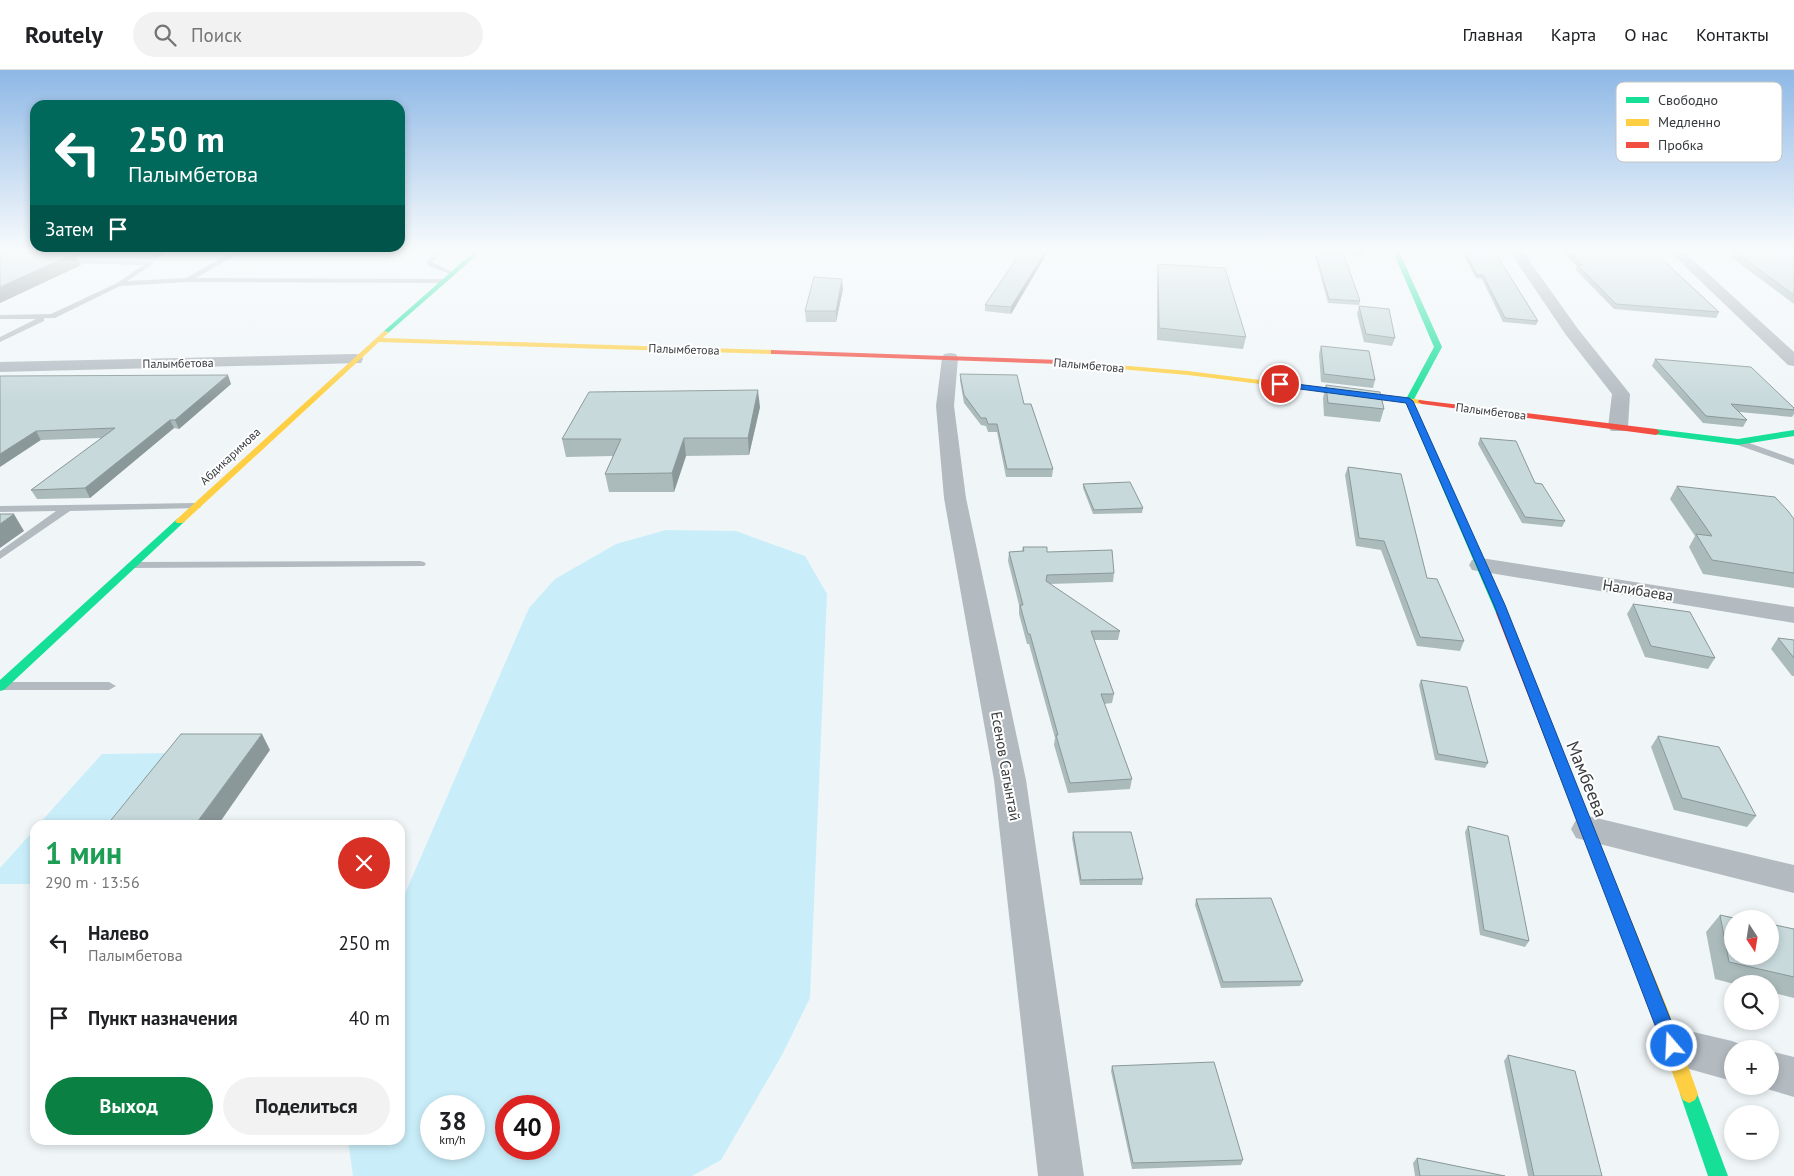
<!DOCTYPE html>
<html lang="ru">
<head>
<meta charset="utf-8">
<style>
	body { margin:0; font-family:"PT Sans",sans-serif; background:#f2f2f2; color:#202124; height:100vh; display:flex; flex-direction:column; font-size:19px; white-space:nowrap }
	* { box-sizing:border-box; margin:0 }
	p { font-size:16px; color:#757577 }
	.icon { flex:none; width:28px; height:28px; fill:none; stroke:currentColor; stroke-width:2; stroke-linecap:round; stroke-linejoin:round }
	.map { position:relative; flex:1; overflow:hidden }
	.details { position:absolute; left:30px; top:750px; width:375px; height:325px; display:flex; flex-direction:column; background:#fff; border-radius:15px; box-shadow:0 2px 8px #0003 }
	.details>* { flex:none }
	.banner { position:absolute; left:30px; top:30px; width:375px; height:152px; border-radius:15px; box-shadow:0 2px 8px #0003; background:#00695c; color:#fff; overflow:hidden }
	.needle { width:32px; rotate:168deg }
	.controls { position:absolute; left:1724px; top:840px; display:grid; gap:10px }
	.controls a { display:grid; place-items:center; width:55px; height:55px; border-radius:50%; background:#fff; box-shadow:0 2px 8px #0003; font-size:25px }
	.speed { position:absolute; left:420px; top:1025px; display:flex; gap:10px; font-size:25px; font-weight:700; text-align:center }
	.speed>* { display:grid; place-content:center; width:65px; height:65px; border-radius:50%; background:#fff; box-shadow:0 2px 8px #0003; line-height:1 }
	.speed small { font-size:12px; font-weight:400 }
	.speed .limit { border:8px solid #d22; background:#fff; color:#111 }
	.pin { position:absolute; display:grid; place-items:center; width:42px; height:42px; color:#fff; margin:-21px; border:2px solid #fff; border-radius:50%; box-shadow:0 1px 5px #0007 }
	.me { position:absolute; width:55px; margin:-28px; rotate:341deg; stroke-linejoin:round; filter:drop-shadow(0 0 4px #0008) }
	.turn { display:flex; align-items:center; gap:18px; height:105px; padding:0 15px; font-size:22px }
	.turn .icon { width:65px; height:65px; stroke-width:2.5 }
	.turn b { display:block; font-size:35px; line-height:42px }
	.then { display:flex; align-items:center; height:48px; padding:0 15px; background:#0003; gap:10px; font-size:19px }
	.round { display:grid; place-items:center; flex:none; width:52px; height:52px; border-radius:26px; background:#f2f2f2 }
	.summary { display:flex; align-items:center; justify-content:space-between; height:85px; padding:0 15px }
	h1 { font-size:30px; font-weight:800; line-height:38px; color:#1e9e55 }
	.action { display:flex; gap:10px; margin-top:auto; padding:10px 15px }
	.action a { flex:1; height:58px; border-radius:30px; background:#0b8043; color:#fff; font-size:20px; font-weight:800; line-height:58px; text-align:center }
	.action a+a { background:#f2f2f2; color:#202124 }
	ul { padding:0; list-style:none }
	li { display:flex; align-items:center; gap:15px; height:75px; padding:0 15px }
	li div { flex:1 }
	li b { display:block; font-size:19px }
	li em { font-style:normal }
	header { display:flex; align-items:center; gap:30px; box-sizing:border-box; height:70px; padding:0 25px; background:#fff; border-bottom:1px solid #e0e0e0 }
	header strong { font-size:24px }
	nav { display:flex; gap:28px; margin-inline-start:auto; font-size:18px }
	.search { width:350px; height:45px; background:#f2f2f2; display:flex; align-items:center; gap:12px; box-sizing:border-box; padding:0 18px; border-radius:28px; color:#757577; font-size:19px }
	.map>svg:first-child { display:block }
</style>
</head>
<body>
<header>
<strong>Routely</strong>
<div class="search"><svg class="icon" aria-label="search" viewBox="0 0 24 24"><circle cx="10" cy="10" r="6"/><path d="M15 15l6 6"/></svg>Поиск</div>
<nav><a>Главная</a><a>Карта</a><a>О нас</a><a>Контакты</a></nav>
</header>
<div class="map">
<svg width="1794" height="1106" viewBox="0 0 1794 1106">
	<rect width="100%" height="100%" fill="#f0f6f8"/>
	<g fill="#c9eefa" fill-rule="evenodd">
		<path d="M 666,460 L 736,461 L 805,486 L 827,524 L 810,928 L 782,985 L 721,1090 L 692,1106 L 353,1106 L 348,1070 L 400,1070 L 400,835 L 529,538 L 555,509 L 616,474 ZM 431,1036 L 474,1036 L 474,1079 L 431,1079 ZM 506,1036 L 549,1036 L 549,1079 L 506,1079 Z"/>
		<polygon points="173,683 115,755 38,755 102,684"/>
		<polygon points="35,759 35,814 0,814 0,798"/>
	</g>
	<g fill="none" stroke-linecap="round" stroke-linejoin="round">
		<g fill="#b3bbc1" fill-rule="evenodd">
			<polygon points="238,179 246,179 196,208 443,209 446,211 443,213 187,212 120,216 55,248 44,248 44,251 0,272 0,267 36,249 0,249 0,245 51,244 117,213 144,195 61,193 59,190 153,192 153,194 127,211 186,208"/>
			<polygon points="439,179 446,179 432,192 454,203 454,205 430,197 426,192"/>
			<polygon points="1738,369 1794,389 1794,395 1735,374 1733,372"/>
			<polygon points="196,433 201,436 200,438 70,441 0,489 0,481 56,441 0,442 0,436"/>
			<polygon points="420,491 424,492 426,494 424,496 132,498 126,495 132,492"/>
			<polygon points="0,612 109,612 116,616 109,620 0,620"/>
		</g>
		<g fill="#b3bbc1" fill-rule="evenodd">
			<polygon points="1508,179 1521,179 1578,259 1630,324 1628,357 1625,361 1611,361 1608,357 1612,324 1566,265"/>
			<polygon points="1667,179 1681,179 1794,282 1794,296 1788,295"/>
			<polygon points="950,283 956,284 958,288 954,336 966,428 1026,710 1084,1106 1038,1106 994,710 944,428 936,336 942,288 944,284"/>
			<polygon points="355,284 361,285 363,289 361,293 0,302 0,292"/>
			<polygon points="1481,488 1794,537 1794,553 1472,500 1469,495 1472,490"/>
			<polygon points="1588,746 1794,795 1794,823 1576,768 1571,759 1576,750"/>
			<polygon points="1672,957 1732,971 1747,977 1748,979 1732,979 1732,1011 1657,990 1651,976 1657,962"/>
			<polygon points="1770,981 1794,987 1794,1027 1757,1016 1770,1016"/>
		</g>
		<g fill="#16e098" fill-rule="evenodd">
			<polygon points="477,179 484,179 388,263 384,263 384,261"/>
			<polygon points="1392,179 1398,179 1442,277 1413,331 1508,543 1506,545 1502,546 1496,543 1405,331 1434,277"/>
			<polygon points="1656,359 1738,369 1794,360 1794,366 1738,375 1653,364 1652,362"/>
			<polygon points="180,448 183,449 185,451 183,453 4,620 0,621 0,610 177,449"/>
			<polygon points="1689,1015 1695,1018 1728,1106 1708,1106 1680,1024 1683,1018"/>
		</g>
		<g fill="#ffcf43" fill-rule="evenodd">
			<polygon points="384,261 389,262 383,268 774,280 778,282 774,284 379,272 183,453 177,453 175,451 177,449"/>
			<polygon points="1058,290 1188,301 1422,330 1426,332 1422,334 1188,305 1061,294 1057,292"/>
			<polygon points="1595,773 1600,775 1602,779 1668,940 1698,1024 1695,1030 1689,1033 1683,1030 1680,1024 1650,940 1588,779 1590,775"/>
		</g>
		<g fill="#f24e42" fill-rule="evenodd">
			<polygon points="771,280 1061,290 1065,292 1061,294 774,284 771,284"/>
			<polygon points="1419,330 1656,359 1660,362 1656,365 1422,334 1418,332"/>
			<polygon points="1502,540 1508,543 1602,779 1600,783 1595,785 1590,783 1588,779 1496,543"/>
		</g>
	</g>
	<g fill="#abbbbc">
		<polygon points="0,179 174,179 156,188 77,187 81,195 0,233"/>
		<polygon points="322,179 382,179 374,185 324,184"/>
		<polygon points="971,179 1003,179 1001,182"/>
		<polygon points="1325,179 1362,179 1363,182 1362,186 1327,183"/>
		<polygon points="1464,179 1493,179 1538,251 1536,255 1503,252 1482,209 1476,208 1464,186"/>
		<polygon points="1560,179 1651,179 1719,242 1716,248 1614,239 1576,200 1577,197"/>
		<polygon points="1733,179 1794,179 1794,234 1731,187 1734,181 1736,181"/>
		<polygon points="1049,180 1011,244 985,241 985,235"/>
		<polygon points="1315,182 1360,231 1359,235 1328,233 1315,186"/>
		<polygon points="1158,194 1246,267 1243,279 1157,270 1157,205"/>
		<polygon points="843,219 836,252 806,252 805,241"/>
		<polygon points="1359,236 1395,268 1392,276 1364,272 1357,244"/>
		<polygon points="1321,276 1375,310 1373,318 1321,312 1319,284"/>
		<polygon points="1655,289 1794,338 1794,344 1792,347 1739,342 1747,350 1743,357 1703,353 1652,296"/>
		<polygon points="960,304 1024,334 1053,399 1052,407 1006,407 997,362 988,362 986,356 981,355 964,333 960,311"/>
		<polygon points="0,306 231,314 179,359 174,358 90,428 37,429 31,420 102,368 41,370"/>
		<polygon points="1326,315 1384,339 1380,352 1324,346 1323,328"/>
		<polygon points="760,337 749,385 686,386 674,422 609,422 605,404 613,386 566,387 562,369"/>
		<polygon points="1480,368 1535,413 1565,451 1562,457 1522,453 1478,374"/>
		<polygon points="1348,397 1427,508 1464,571 1460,581 1417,576 1381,480 1356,476 1345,405"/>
		<polygon points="1083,414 1143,438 1142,443 1093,444 1083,418"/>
		<polygon points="1677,416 1794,449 1794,518 1703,504 1689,477 1695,466 1670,429"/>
		<polygon points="1023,477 1047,482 1114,503 1113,512 1050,514 1120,561 1118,570 1094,570 1114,624 1112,633 1104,634 1132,709 1130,719 1068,723 1054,675 1055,668 1029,574 1027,574 1019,544 1019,535 1008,491 1009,482 1022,481"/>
		<polygon points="1633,534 1715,588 1708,599 1645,587 1627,544"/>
		<polygon points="1778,568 1794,570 1794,606 1792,606 1771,579"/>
		<polygon points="1421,610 1488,693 1485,698 1435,690 1419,615"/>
		<polygon points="1658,666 1756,746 1747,757 1674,740 1651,677"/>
		<polygon points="1468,756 1529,871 1525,877 1480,865 1465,762"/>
		<polygon points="1073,762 1143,809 1142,815 1080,815 1072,768"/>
		<polygon points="1196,829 1303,911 1300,916 1221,918 1195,835"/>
		<polygon points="1720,845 1794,859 1794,928 1770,922 1770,914 1734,914 1715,909 1706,862"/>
		<polygon points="1508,985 1602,1106 1528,1106 1504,991"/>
		<polygon points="1112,996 1243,1090 1241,1095 1132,1099 1111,1001"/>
		<polygon points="1417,1088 1505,1106 1415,1106 1413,1093"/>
	</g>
	<g fill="#8b9899">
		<polygon points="152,179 174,179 156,188"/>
		<polygon points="372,179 382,179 374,185"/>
		<polygon points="1047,179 1049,179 1049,180 1011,244 1011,237"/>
		<polygon points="75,183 81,195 0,233 0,217"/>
		<polygon points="842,209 843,219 836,252 836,241"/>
		<polygon points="228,305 231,314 179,359 175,350"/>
		<polygon points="758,320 760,337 749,385 748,368"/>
		<polygon points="170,350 174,358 90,428 85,418"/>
		<polygon points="36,361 41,370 0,397 0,384"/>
		<polygon points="684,368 686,386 674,422 672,403"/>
		<polygon points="14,444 24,461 0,478 0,454"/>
		<polygon points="262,664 270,680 218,755 195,755"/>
	</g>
	<g fill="#c7d9db" stroke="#8b9899">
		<polygon points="1023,179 1047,179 1011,237 985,235"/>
		<polygon points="1327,179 1362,179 1363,182 1328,180"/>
		<polygon points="1465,179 1493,179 1538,251 1505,248 1483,205 1477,205 1465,183"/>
		<polygon points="1567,179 1651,179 1719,242 1616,234 1578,195 1582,195"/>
		<polygon points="1744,179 1794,179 1794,225 1734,181 1748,182"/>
		<polygon points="0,182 75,183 0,217"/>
		<polygon points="1315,182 1344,185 1360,231 1329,229"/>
		<polygon points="1158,194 1225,198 1246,267 1159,258"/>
		<polygon points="814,207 842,209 836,241 805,241"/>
		<polygon points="1359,236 1389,239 1395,268 1366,264"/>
		<polygon points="1321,276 1369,281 1375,310 1324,304"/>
		<polygon points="1655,289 1751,297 1794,338 1794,340 1731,334 1747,350 1706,346"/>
		<polygon points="960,304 1017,305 1024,334 1031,334 1053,399 1007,399 997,354 988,354 986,348 981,348 964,325"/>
		<polygon points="228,305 175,350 170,350 85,418 31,420 115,358 36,361 0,384 0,306"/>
		<polygon points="1326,315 1380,322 1384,339 1328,333"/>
		<polygon points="758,320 748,368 684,368 672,403 605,404 621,369 562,369 589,322"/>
		<polygon points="1480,368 1516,371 1535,413 1542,414 1565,451 1525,447"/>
		<polygon points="1348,397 1401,404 1427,508 1437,509 1464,571 1420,567 1384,471 1359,468"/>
		<polygon points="1130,412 1143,438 1094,440 1083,414"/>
		<polygon points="1677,416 1775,427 1788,441 1794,449 1794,503 1712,490 1696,464 1712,466"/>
		<polygon points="0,444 14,444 0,454"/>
		<polygon points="1023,477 1047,477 1047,482 1112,480 1114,503 1047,505 1046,511 1120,561 1091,561 1114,624 1101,624 1132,709 1070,713 1056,665 1058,665 1030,564 1028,564 1020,535 1023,535 1009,482 1024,481"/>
		<polygon points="1633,534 1690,542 1715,588 1651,576"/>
		<polygon points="1778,568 1794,570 1794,588"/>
		<polygon points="1421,610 1467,617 1488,693 1438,684"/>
		<polygon points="181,664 262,664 195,755 107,755"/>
		<polygon points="1658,666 1719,677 1756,746 1682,728"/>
		<polygon points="1468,756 1508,766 1529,871 1484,860"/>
		<polygon points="1073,762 1131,762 1143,809 1081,810"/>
		<polygon points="1271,828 1303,911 1223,912 1196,829"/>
		<polygon points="1720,845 1738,849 1732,849 1732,886 1770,886 1770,854 1794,859 1794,907 1729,892"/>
		<polygon points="1508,985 1575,1001 1602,1106 1534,1106"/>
		<polygon points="1214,992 1243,1090 1133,1093 1112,996"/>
		<polygon points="1417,1088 1505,1106 1420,1106"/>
	</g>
	<linearGradient id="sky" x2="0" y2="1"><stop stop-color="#8eb8e6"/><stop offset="0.54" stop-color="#f8fbfc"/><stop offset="1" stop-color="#f8fbfc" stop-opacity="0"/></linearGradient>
	<rect width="1794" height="334" fill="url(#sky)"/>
	<polygon fill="#1a73e8" stroke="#114b97" points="1280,312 1409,328 1413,331 1505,535 1681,976 1678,982 1672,984 1665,982 1663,976 1494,535 1406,333 1277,316 1277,313"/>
	<g text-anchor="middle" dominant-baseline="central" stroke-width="4" stroke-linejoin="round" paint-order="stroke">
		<g font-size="12" fill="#373b3d" stroke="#fff">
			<text transform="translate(684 279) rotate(2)">Палымбетова</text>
			<text transform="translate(178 293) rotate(-1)">Палымбетова</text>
			<text transform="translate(1089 295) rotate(5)">Палымбетова</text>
			<text transform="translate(1491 341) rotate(7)">Палымбетова</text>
			<text transform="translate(230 386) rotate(-43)">Абдикаримова</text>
		</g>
		<g font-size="15" fill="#373b3d" stroke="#fff">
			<text transform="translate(1638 520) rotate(9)">Налибаева</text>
			<text transform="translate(1006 696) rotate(80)">Есенов Сагынтай</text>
		</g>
		<g font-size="18" fill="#373b3d" stroke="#fff">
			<text transform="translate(1587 709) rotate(68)">Мамбеева</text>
		</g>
	</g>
	<rect x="1616" y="12" width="166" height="80" rx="8" fill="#fff" stroke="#c3c4c5" stroke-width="1"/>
	<rect x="1626" y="27" width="23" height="6" fill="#16e098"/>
	<rect x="1626" y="49" width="23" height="7" fill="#ffcf43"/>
	<rect x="1626" y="72" width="23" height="6" fill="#f24e42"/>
	<g font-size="14" fill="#373b3d">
		<text x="1658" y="35">Свободно</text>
		<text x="1658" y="57">Медленно</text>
		<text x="1658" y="80">Пробка</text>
	</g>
</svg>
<div class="controls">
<a><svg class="needle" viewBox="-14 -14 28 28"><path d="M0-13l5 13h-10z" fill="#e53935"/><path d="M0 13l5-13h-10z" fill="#757577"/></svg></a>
<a><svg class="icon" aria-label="search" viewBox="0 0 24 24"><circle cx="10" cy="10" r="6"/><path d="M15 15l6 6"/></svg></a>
<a>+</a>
<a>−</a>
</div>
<div class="speed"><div>38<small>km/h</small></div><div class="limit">40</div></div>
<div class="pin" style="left:1280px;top:314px;background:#d93025"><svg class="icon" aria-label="arrive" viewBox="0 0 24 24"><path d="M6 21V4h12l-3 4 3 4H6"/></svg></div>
<svg class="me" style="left:1672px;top:976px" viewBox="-20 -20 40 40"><circle r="17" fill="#1a73e8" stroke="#fff" stroke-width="3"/><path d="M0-11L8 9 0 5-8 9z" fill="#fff"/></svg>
<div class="banner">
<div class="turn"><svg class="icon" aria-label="left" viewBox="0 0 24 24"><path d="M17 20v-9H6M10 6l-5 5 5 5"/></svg><div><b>250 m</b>Палымбетова</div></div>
<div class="then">Затем<svg class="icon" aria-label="arrive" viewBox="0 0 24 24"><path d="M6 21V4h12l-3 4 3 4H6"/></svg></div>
</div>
<section class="details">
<div class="summary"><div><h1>1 мин</h1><p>290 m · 13:56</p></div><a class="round" style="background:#d93025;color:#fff"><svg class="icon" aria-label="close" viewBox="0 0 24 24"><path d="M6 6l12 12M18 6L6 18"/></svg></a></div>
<ul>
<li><svg class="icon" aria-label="left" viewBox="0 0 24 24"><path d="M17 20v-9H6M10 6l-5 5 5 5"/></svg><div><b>Налево</b><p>Палымбетова</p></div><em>250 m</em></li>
<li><svg class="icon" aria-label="arrive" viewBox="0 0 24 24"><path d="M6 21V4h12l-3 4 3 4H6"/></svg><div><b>Пункт назначения</b></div><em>40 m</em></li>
</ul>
<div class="action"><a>Выход</a><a>Поделиться</a></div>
</section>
</div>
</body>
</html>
